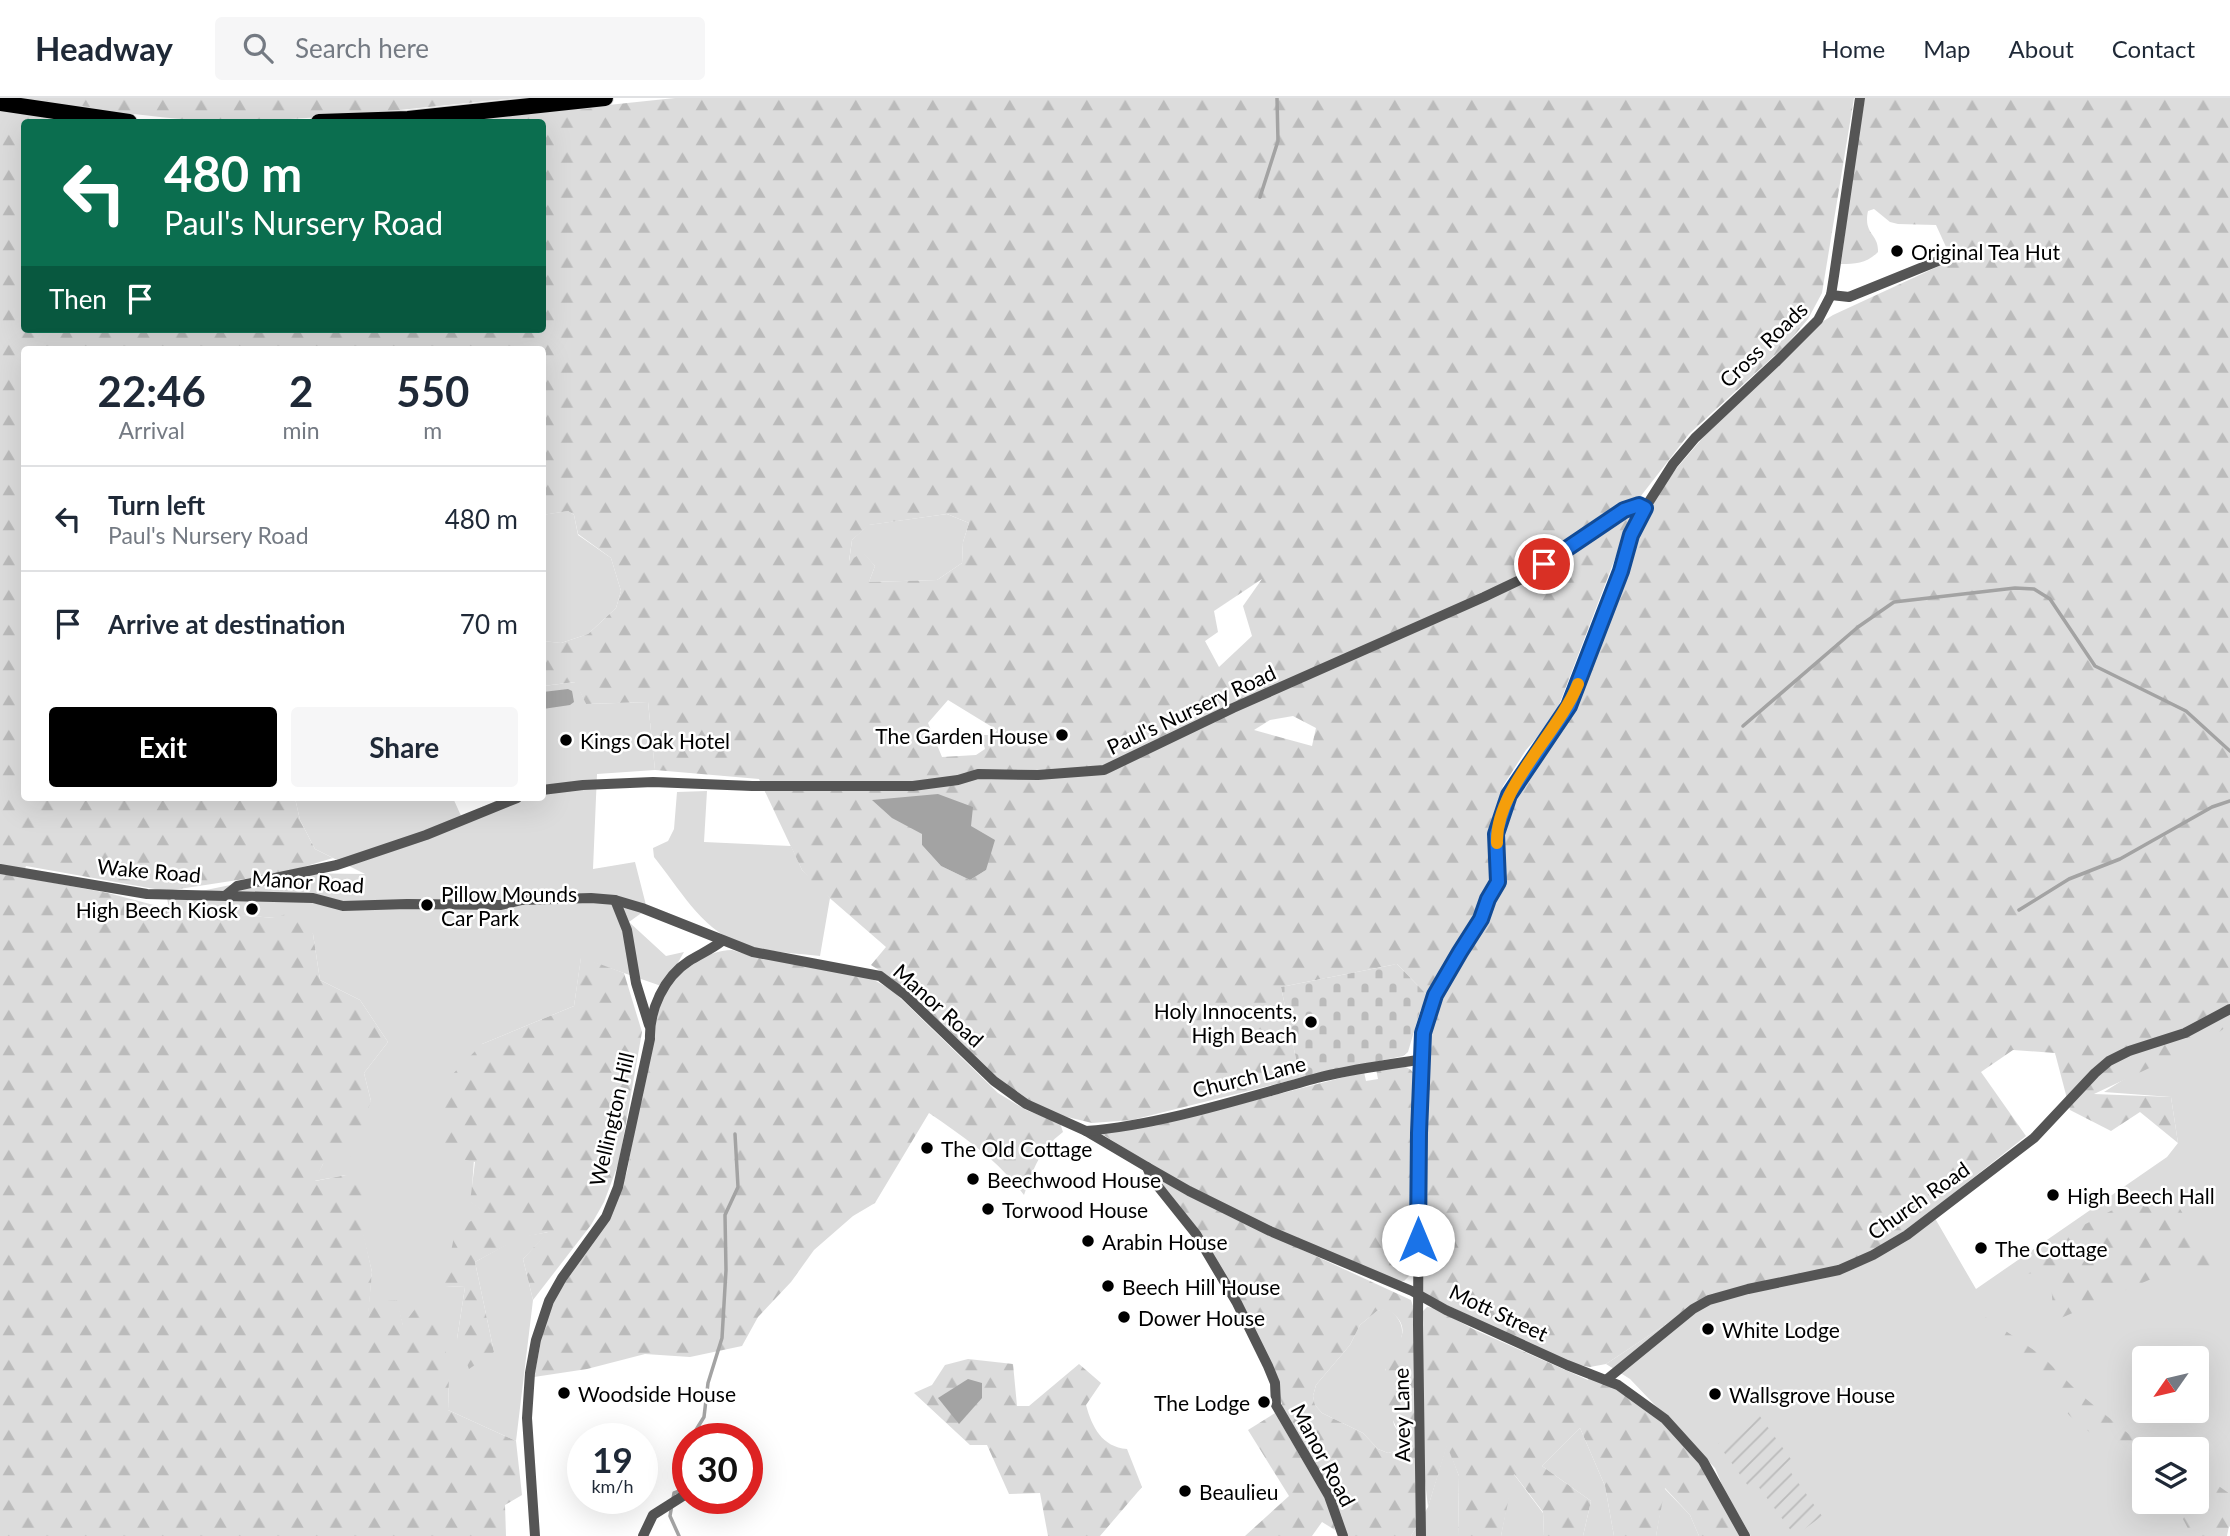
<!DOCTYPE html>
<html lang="en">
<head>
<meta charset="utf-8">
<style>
	body { margin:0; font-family:Lato,sans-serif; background:#f6f6f7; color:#1f2937; height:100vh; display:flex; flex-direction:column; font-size:26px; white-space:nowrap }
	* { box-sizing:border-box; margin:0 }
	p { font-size:23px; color:#747a83 }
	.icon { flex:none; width:38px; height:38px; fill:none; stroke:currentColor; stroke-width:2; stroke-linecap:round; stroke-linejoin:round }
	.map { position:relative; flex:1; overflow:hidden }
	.details { position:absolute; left:21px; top:248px; width:525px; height:455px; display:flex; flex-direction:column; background:#fff; border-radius:7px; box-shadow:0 7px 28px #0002 }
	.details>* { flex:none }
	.banner { position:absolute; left:21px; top:21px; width:525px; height:214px; border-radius:7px; box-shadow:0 7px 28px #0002; background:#0b6e4f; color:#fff; overflow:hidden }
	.needle { width:46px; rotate:236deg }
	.tools { position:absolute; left:2132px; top:1248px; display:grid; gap:14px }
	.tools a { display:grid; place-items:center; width:77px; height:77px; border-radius:7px; background:#fff; box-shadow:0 7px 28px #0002; font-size:35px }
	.speed { position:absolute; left:567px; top:1325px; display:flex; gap:14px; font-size:35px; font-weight:700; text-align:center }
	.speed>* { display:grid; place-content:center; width:91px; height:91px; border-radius:50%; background:#fff; box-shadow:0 7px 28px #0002; line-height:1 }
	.speed small { font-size:18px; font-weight:400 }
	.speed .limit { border:10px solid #d22; background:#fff; color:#111 }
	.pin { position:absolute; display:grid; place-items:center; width:60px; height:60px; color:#fff; margin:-30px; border:4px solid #fff; border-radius:50%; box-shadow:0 2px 7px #0007 }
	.me { position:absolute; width:77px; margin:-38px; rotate:0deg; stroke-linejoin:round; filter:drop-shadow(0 0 5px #0008) }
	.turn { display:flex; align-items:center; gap:24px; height:147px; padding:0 28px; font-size:32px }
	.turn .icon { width:91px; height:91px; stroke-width:2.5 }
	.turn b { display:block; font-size:49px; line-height:60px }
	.then { display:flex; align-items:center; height:66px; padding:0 28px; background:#0003; gap:14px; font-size:26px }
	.eta { display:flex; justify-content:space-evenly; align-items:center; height:119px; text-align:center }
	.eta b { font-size:42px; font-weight:700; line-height:49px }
	.primary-button { display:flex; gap:14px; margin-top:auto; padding:14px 28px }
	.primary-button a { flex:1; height:80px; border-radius:7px; background:#000; color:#fff; font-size:28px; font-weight:700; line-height:80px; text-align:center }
	.primary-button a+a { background:#f6f6f7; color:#1f2937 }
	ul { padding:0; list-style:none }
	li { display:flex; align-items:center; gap:21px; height:105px; padding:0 28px; border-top:2px solid #e0e1e3 }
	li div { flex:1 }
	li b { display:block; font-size:26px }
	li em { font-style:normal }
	header { display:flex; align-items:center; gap:42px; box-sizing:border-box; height:98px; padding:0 35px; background:#fff; border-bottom:2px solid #e0e1e3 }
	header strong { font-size:33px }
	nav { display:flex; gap:38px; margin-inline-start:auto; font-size:24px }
	.search { width:490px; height:63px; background:#f6f6f7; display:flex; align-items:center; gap:18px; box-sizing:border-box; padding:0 24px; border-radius:7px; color:#747a83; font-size:26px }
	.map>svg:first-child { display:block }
</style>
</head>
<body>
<header>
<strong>Headway</strong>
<div class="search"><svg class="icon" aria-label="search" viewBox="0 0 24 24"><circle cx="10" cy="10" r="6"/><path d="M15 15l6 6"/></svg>Search here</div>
<nav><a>Home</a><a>Map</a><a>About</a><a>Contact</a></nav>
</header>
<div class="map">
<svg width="2230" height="1438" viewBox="0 0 2230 1438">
	<defs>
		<pattern id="forest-firs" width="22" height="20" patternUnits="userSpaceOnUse" patternTransform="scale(1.75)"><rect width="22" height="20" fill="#dcdcdc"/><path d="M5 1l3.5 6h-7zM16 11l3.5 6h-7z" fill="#bbb"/></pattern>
		<pattern id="cemetery-stones" width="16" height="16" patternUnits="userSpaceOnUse" patternTransform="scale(1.75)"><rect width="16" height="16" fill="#dcdcdc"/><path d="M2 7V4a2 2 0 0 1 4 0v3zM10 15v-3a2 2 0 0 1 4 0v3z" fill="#bbb"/></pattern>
		<pattern id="garden-furrows" width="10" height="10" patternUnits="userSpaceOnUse" patternTransform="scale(1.75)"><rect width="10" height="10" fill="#dcdcdc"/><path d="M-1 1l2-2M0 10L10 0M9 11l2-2" fill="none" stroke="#bbb"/></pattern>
	</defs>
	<rect width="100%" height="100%" fill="#fff"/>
	<g fill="#dcdcdc" fill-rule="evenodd">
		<polygon points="568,413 574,417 578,437 611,460 621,493 616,510 588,536 561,545 543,543 542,417"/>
		<polygon points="947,416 969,425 963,444 962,465 937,482 869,484 875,468 863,455 849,464 852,442 868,427"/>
		<polygon points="576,584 586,606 648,604 655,672 597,676 593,771 635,764 647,811 629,824 666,858 684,854 664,889 581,860 574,908 482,946 471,1104 485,1114 445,1188 465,1189 457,1241 494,1254 475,1164 520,1139 549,1134 523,1161 533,1202 516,1343 448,1312 449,1282 403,1228 396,1202 367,1225 372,1174 359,1120 346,1077 314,1083 323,1066 371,1003 364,975 388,944 360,902 320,882 313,836 275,820 169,811 167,800 289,775 365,776 315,751 300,722 295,700 453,700 462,720 501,700 542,700 543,588"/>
		<path d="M 707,693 L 704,744 L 791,748 L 802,772 L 830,800 L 820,858 C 793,855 764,854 738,845 C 700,829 679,790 654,759 L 653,750 L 668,743 L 674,731 L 677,694 Z"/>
		<path d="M 2230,914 L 2230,1428 L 2222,1438 L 1751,1438 L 1725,1394 L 1715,1370 L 1630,1281 L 1606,1266 L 1713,1195 L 1929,1110 L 1976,1191 L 2167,1059 L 2178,1045 L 2171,999 L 2104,994 ZM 2144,1260 L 2196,1260 L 2196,1312 L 2144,1312 ZM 2144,1351 L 2196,1351 L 2196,1404 L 2144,1404 Z"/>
		<path d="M 1387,1210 C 1415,1230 1398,1250 1385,1272 L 1394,1327 L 1403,1341 L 1399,1352 L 1388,1355 L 1378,1351 L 1363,1335 L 1322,1315 L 1315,1307 L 1313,1298 L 1316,1287 L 1350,1247 L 1360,1227 L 1377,1213 Z"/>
		<polygon points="1580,1330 1605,1388 1614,1438 1583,1438 1591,1403 1542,1368"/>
		<polygon points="1447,1346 1459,1378 1458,1438 1411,1438 1428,1409"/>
		<polygon points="1513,1375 1543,1415 1544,1438 1501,1438"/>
		<polygon points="1664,1390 1690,1417 1699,1438 1656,1438"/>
	</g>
	<g fill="url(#forest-firs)" fill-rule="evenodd">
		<path d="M 19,0 L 519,0 C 423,9 328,22 231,23 C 161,23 89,9 19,0 Z"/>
		<path d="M 675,0 L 1854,0 L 1822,195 L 1808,221 L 1787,246 L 1689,336 L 1637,403 L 1554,620 L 1526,652 L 1503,688 L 1494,722 L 1493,758 L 1486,799 L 1476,823 L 1428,898 L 1397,866 L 1281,889 L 1300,980 L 1132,1022 L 1092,1025 L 1059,1017 L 1016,999 L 927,912 L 891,880 L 871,867 L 886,849 L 817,789 L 802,772 L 759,681 L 655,672 L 648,604 L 586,606 L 575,584 L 543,588 L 543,543 L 561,545 L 588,536 L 616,510 L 621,493 L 611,460 L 578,436 L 574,417 L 568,413 L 543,417 L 542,252 L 24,252 L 24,700 L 295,700 L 300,722 L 315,751 L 333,760 L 283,775 L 166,793 L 26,768 L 22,779 L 108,795 L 169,811 L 275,820 L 294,813 L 313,836 L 320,882 L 360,902 L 388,944 L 364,975 L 371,1003 L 350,1059 L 323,1066 L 315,1083 L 346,1077 L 365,1081 L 369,1109 L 360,1120 L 372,1174 L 368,1221 L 375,1204 L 397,1202 L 403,1227 L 415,1211 L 443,1227 L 449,1282 L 448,1312 L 516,1343 L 522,1397 L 505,1407 L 506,1438 L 0,1438 L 0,13 L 75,24 L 24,24 L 24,231 L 542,231 L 542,24 L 446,24 ZM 947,416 L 969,425 L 963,444 L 962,465 L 937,482 L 869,484 L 875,468 L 863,454 L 849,463 L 852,442 L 869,427 ZM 1262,481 L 1243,508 L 1252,538 L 1219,569 L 1205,543 L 1218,534 L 1214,513 ZM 948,602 L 997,632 L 994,637 L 981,637 L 985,651 L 976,657 L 942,659 L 928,625 ZM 1293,618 L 1316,630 L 1312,648 L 1254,632 L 1270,622 ZM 916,731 L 986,772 L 970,782 L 941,768 L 922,747 L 923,736 Z"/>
		<path d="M 1865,0 L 2230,0 L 2230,926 L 2207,943 L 2094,996 L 2171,999 L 2178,1045 L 2140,1014 L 2111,1033 L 2070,1012 L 2055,955 L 2013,952 L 1981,974 L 2026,1038 L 1858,1171 L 1713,1195 L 1606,1266 L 1590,1269 L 1569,1265 L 1424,1196 L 1422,1191 L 1424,984 L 1428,948 L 1437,908 L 1450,880 L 1477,842 L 1497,800 L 1505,726 L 1512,701 L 1560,628 L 1636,433 L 1653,402 L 1676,371 L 1706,336 L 1822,224 L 1833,217 L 1952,162 L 1936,127 L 1898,126 L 1890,124 L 1874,111 L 1868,113 C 1863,137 1879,135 1878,154 C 1867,165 1856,166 1841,166 L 1854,64 Z"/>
		<path d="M 732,852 C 771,865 812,864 852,874 C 867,877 879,885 892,892 L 998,995 L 1026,1012 L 1060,1025 L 1063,1034 C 1039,1052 1034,1070 1024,1097 C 998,1062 964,1039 929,1015 L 875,1105 L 853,1118 L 814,1152 L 791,1184 L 758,1219 L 742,1248 L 690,1259 L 645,1256 L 587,1271 L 534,1279 L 543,1233 L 552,1202 L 614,1109 L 627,1074 L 656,916 C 659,908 661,897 666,890 C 681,869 706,853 732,852 Z"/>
		<polygon points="581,859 624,875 642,934 619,1064 604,1104 591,1127 533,1202 523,1161 548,1134 520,1140 475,1164 494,1254 469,1271 457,1241 465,1189 444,1188 455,1134 484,1114 470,1104 475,1064 438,1056 447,982 482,946 574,908"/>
		<path d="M 1403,968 C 1411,971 1414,973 1415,981 L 1412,1168 L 1409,1178 L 1404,1183 L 1397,1183 L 1254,1123 L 1162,1074 L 1102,1036 L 1236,1007 L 1364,974 L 1366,983 L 1378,981 L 1376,971 Z"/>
		<path d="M 1156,1080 L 1231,1119 L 1411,1202 L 1414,1211 L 1418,1426 L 1411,1438 L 1347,1438 L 1283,1311 L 1273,1271 L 1261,1243 ZM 1387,1211 C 1420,1233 1391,1248 1385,1273 C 1379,1294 1392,1323 1403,1341 L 1399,1352 L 1388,1355 L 1378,1351 L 1363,1335 L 1322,1315 L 1315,1307 L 1313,1298 L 1316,1287 L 1350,1247 L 1360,1227 L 1377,1213 Z"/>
		<polygon points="2165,1085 2219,1178 2186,1166 2054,1223 2050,1173 2003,1179 2072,1133"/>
		<path d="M 1427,1209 L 1434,1210 L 1475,1232 L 1588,1282 L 1589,1276 C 1614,1289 1641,1304 1662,1323 C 1697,1356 1726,1397 1751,1438 L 1699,1438 L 1690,1417 L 1665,1390 L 1656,1438 L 1614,1438 L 1605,1388 L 1580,1330 L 1542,1368 L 1591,1403 L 1583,1438 L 1544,1438 L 1543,1414 L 1514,1376 L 1501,1438 L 1458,1438 L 1459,1378 L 1447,1348 L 1428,1409 L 1423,1366 L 1421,1215 Z"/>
		<polygon points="1985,1219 2041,1257 2080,1296 2147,1351 2144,1351 2144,1379 2070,1318 2002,1242"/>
		<path d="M 968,1261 L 1013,1266 L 1017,1308 L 1029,1308 L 1079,1266 L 1101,1285 L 1086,1307 C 1092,1329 1102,1349 1127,1351 L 1142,1389 L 1100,1438 L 1048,1438 L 1040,1395 L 1009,1396 L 987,1347 L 970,1347 L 914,1295 L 932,1287 L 945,1267 Z"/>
		<polygon points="1275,1315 1331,1411 1335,1432 1322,1424 1312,1438 1245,1438 1289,1398 1248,1332"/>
		<polygon points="2196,1372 2230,1396 2230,1423 2227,1438 2192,1438 2174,1404 2196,1404"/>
	</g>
	<polygon fill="url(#cemetery-stones)" points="1397,866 1428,898 1420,913 1408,954 1403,958 1300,980 1281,889"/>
	<polygon fill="url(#garden-furrows)" points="1759,1317 1793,1364 1787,1369 1822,1418 1795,1438 1758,1388 1751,1392 1718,1346"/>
	<g fill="#a3a3a3">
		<polygon points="568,591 572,593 574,604 570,607 543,611 543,594"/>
		<polygon points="938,696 973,709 971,728 995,742 986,772 970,782 941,768 922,747 922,736 892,720 872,702"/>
		<polygon points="968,1281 982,1285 982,1300 959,1326 938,1300"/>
	</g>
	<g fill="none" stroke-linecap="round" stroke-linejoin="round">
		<g stroke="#a3a3a3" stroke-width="3.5">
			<polyline points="1260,99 1278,43 1277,0"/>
			<polyline points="1743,628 1858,529 1894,504 2015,490 2034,491 2050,501 2095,568 2186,613 2230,653"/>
			<polyline points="2019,812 2069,781 2120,761 2212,709 2230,703"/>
			<polyline points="691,1340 704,1319 708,1285 722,1240 726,1172 725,1117 738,1089 735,1036"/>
			<polyline points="688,1353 685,1378 688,1386"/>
			<polyline points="679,1438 670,1418 674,1395 688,1390"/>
		</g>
		<defs>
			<g id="primary">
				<polyline points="0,5 129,24"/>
				<polyline points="319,24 408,21 605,0"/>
			</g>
		</defs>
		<use href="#primary" stroke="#dbdbdb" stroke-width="18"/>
		<g stroke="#555" stroke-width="10">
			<polyline points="1831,197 1849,199 1950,158"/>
			<polyline points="542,692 583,687 653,684 752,688 913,688 958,682 978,676 1038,677 1104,672 1233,610 1484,499 1524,480 1624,412 1639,406 1645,410"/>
			<polyline points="0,771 147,796 313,800 343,808 407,806 501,807 522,802 591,800 615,802 642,810 753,854 880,878 904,896 994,983 1026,1006 1086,1033 1147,1069 1152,1081 1196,1136 1237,1205 1268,1268 1275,1285 1276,1307 1329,1398 1343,1438"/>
			<polyline points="226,797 237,788 337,767 426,737 517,700"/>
			<polyline points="615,802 627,832 636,885 649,927"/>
			<path d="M 1086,1033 C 1161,1027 1244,1000 1317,980 C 1351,971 1388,967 1423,961"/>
			<polyline points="1147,1069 1189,1093 1270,1133 1412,1193 1446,1212 1567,1267 1618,1287 1665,1321 1703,1363 1745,1438"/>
			<polyline points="1606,1282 1693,1211 1709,1202 1748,1191 1839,1172 1873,1157 1907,1137 2034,1040 2095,975 2109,963 2129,953 2185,935 2230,911"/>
			<path d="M 535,1438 L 527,1320 L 530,1275 L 536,1242 L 549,1203 L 562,1180 L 606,1119 L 618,1089 L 650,941 C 649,912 664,879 689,863 C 700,856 712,851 722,843"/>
			<polyline points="643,1438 653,1417 683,1398"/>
			<polyline points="1421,1438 1418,1227 1419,1035 1423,935 1435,897 1460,854 1481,821 1488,801 1498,784 1496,736 1509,697 1569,608 1621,473 1631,437 1645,410 1673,366 1695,340 1777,263 1818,222 1831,197 1834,178 1860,0"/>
		</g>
		<use href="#primary" stroke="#000" stroke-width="16"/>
	</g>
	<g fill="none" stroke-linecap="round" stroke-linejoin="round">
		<defs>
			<polyline id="route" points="1418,1142 1419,1035 1423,935 1435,897 1460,854 1481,821 1488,801 1498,784 1496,736 1509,697 1569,608 1621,473 1631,437 1645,410 1639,407 1624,412 1544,466"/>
		</defs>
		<use href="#route" stroke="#114b97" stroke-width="18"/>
		<use href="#route" stroke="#1a73e8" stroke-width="12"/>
		<path stroke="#f59e0b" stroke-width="12" d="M 1497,745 C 1495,691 1558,636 1578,586"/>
	</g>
	<g fill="#000" stroke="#fff" stroke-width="2.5">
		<circle cx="1897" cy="153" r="7"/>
		<circle cx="1062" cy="637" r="7"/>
		<circle cx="566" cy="642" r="7"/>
		<circle cx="427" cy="807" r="7"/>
		<circle cx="252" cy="811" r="7"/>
		<circle cx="1311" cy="924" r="7"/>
		<circle cx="927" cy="1050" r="7"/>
		<circle cx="973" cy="1081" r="7"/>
		<circle cx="2053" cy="1097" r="7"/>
		<circle cx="988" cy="1111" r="7"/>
		<circle cx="1088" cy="1143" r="7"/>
		<circle cx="1981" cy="1150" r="7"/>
		<circle cx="1108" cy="1188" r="7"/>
		<circle cx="1124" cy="1219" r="7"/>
		<circle cx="1708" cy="1231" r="7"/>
		<circle cx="564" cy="1295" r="7"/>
		<circle cx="1715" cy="1296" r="7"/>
		<circle cx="1264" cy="1304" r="7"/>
		<circle cx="1185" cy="1393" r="7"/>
	</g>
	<g text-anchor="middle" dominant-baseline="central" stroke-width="5" stroke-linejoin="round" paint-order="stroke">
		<g font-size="21" fill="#000" stroke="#fff" text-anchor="start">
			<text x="1911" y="153">Original Tea Hut</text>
			<text x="1048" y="637" text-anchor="end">The Garden House</text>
			<text x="580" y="642">Kings Oak Hotel</text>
			<text x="441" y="795">Pillow Mounds<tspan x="441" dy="24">Car Park</tspan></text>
			<text x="238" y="811" text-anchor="end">High Beech Kiosk</text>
			<text x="1297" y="912" text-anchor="end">Holy Innocents,<tspan x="1297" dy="24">High Beach</tspan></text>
			<text x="941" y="1050">The Old Cottage</text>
			<text x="987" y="1081">Beechwood House</text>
			<text x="2067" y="1097">High Beech Hall</text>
			<text x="1002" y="1111">Torwood House</text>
			<text x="1102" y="1143">Arabin House</text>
			<text x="1995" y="1150">The Cottage</text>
			<text x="1122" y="1188">Beech Hill House</text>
			<text x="1138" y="1219">Dower House</text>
			<text x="1722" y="1231">White Lodge</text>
			<text x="578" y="1295">Woodside House</text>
			<text x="1729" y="1296">Wallsgrove House</text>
			<text x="1250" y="1304" text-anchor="end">The Lodge</text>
			<text x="1199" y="1393">Beaulieu</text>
		</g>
		<g font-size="21" fill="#000" stroke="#fff">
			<text transform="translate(1763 246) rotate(-44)">Cross Roads</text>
			<text transform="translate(1191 611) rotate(-25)">Paul's Nursery Road</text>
			<text transform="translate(149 772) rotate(5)">Wake Road</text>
			<text transform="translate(308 783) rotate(4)">Manor Road</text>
			<text transform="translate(939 907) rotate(42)">Manor Road</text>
			<text transform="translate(1249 978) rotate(-14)">Church Lane</text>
			<text transform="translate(611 1021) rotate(-77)">Wellington Hill</text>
			<text transform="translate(1918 1102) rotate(-35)">Church Road</text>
			<text transform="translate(1499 1214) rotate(25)">Mott Street</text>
			<text transform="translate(1401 1317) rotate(-91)">Avey Lane</text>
			<text transform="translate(1324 1357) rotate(62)">Manor Road</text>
		</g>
	</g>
</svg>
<div class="tools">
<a><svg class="needle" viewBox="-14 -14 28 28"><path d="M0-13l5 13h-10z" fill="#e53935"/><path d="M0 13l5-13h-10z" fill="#747a83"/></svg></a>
<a><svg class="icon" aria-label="layers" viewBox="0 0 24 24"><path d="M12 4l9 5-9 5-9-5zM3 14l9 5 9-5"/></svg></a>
</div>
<div class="speed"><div>19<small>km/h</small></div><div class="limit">30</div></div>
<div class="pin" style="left:1544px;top:466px;background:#d93025"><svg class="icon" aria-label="arrive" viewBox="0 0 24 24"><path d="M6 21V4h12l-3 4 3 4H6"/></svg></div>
<svg class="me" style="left:1418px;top:1142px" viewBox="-20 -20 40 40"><circle r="19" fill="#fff"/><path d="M0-13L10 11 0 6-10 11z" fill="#1a73e8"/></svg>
<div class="banner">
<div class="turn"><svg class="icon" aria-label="left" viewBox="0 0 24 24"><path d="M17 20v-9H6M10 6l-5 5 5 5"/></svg><div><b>480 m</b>Paul's Nursery Road</div></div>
<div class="then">Then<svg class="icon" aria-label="arrive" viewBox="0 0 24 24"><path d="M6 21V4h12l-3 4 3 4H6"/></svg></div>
</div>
<section class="details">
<div class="eta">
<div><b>22:46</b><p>Arrival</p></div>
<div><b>2</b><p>min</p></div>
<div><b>550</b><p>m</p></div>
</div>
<ul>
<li><svg class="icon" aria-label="left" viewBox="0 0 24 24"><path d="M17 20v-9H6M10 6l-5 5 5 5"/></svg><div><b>Turn left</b><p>Paul's Nursery Road</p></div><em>480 m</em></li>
<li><svg class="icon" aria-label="arrive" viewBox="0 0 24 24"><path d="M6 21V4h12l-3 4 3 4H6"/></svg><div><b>Arrive at destination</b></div><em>70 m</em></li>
</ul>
<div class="primary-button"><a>Exit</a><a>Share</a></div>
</section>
</div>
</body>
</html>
